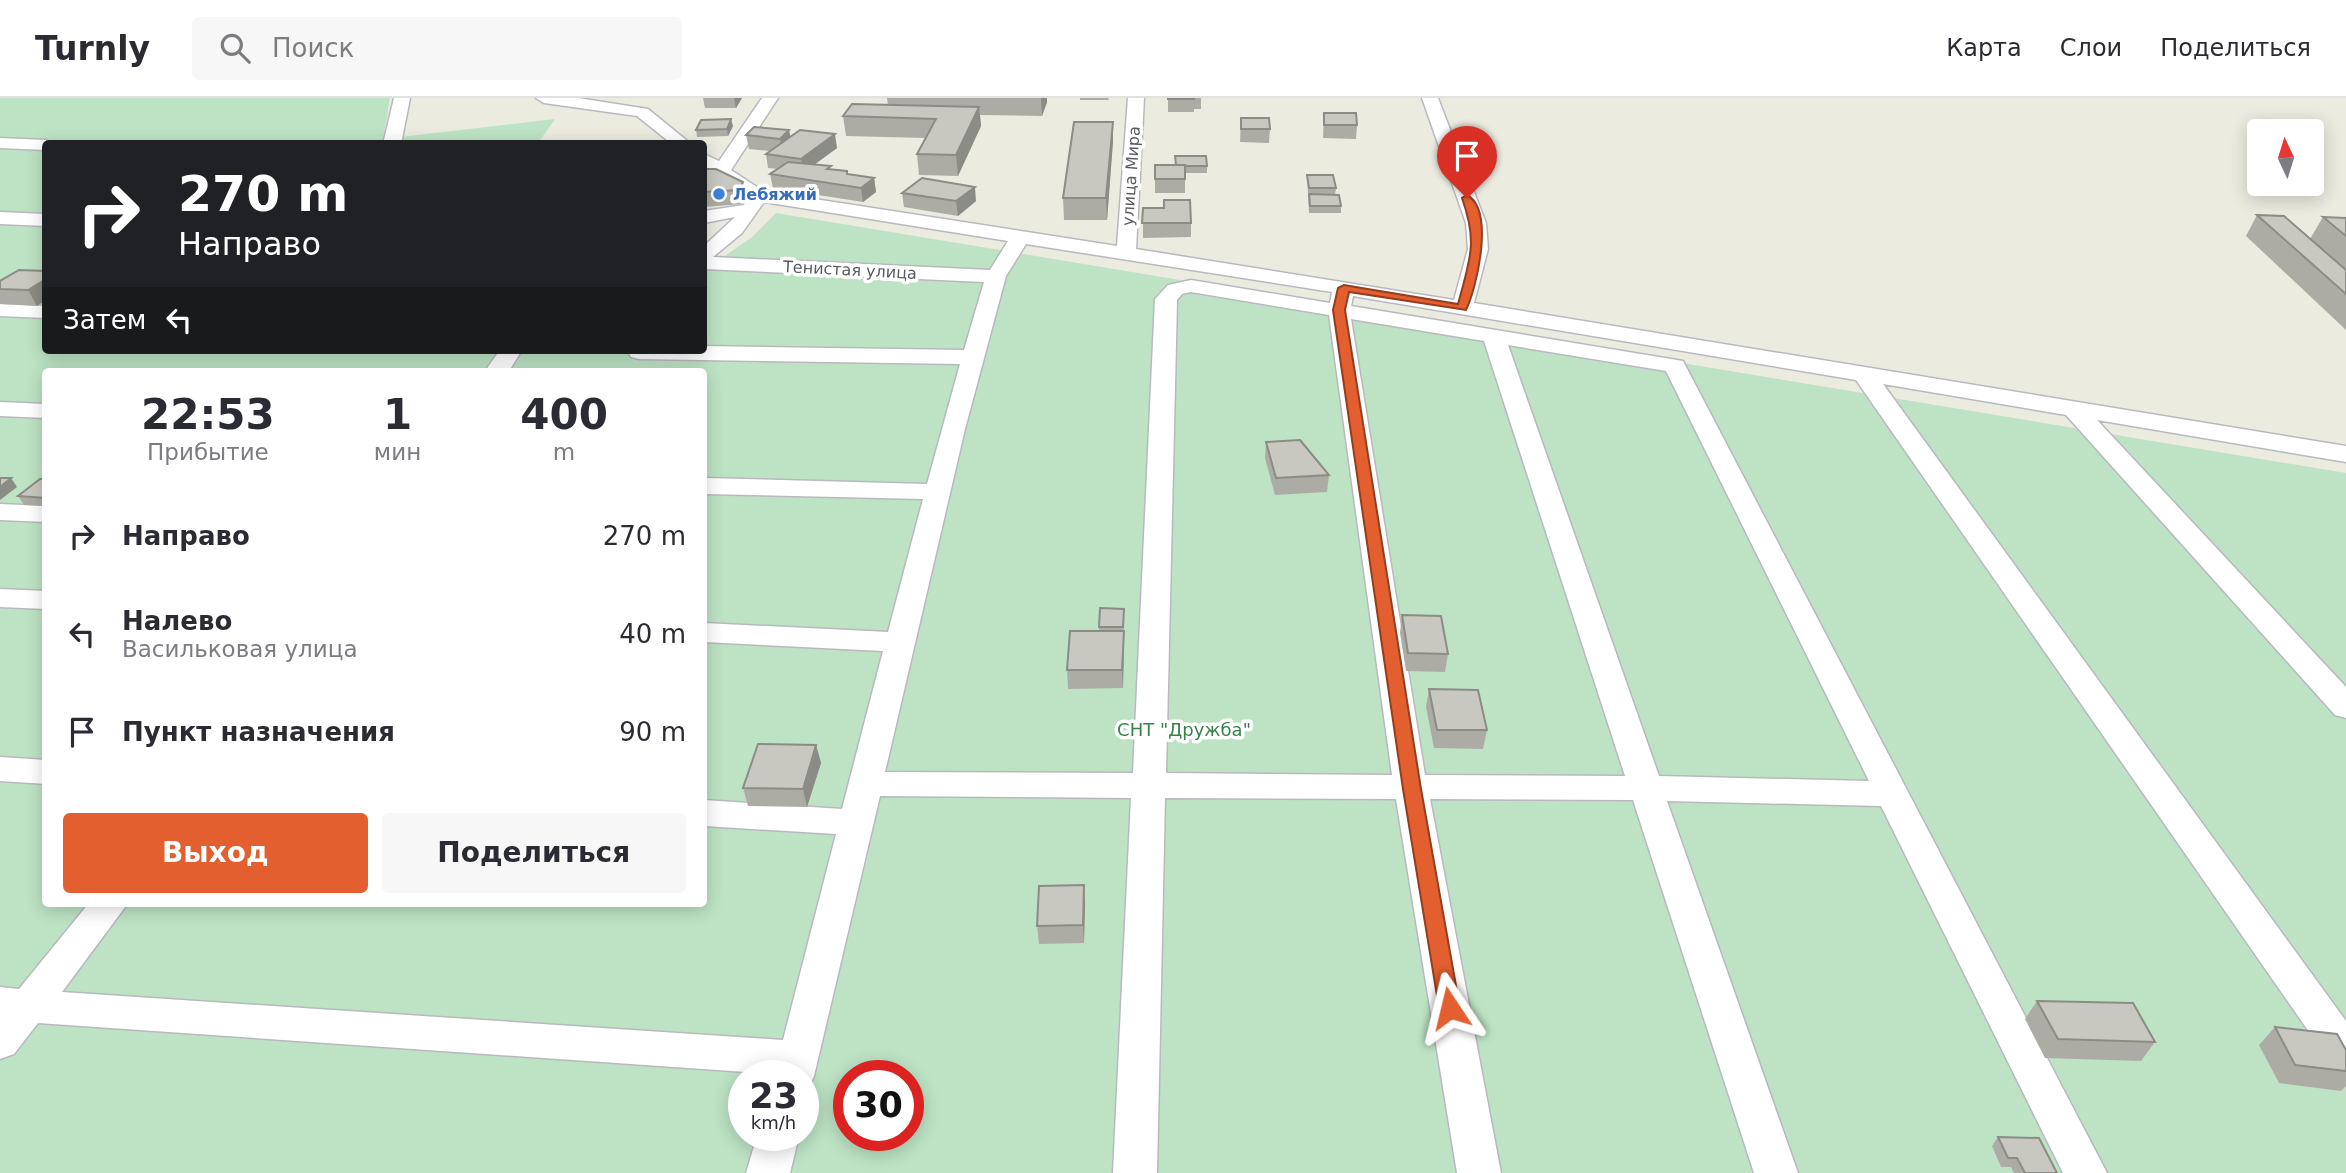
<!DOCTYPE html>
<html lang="ru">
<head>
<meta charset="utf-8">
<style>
	body { margin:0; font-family:"DejaVu Sans",sans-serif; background:#f7f7f7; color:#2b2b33; height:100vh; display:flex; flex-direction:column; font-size:26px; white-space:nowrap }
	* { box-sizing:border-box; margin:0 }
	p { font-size:23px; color:#7c7c81 }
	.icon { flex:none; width:38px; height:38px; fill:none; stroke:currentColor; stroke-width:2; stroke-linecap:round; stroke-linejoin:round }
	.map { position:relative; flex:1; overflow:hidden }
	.sheet { position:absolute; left:42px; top:270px; width:665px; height:539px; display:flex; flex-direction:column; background:#fff; border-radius:7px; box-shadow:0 4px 18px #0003 }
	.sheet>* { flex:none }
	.hud { position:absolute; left:42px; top:42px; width:665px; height:214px; border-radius:7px; box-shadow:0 4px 18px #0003; background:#202124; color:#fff; overflow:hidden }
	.needle { width:46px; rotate:356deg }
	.tools { position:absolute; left:2247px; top:21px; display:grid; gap:14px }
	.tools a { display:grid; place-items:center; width:77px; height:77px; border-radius:7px; background:#fff; box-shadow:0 4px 18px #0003; font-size:35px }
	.speed { position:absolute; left:728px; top:962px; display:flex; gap:14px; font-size:35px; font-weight:700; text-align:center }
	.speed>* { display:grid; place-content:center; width:91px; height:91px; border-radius:50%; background:#fff; box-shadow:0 4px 18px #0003; line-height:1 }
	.speed small { font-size:18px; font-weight:400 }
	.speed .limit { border:10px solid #d22; background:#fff; color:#111 }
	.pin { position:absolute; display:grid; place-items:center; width:60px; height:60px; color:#fff; margin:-72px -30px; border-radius:50% 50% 50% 0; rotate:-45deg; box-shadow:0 0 7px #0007 }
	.pin .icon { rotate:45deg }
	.me { position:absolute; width:77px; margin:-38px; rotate:350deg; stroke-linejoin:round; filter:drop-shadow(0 0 5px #0008) }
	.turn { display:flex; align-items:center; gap:24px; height:147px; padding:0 21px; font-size:32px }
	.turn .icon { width:91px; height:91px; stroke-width:2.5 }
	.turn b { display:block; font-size:49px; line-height:60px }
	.then { display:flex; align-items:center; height:66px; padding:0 21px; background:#0003; gap:14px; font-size:26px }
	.eta { display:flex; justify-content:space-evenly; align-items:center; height:119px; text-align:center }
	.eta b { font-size:42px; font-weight:600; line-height:49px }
	.button { display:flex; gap:14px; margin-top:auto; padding:14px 21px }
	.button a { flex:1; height:80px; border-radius:7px; background:#e35f2f; color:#fff; font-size:28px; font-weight:600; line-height:80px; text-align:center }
	.button a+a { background:#f7f7f7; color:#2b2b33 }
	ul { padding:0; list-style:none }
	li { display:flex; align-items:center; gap:21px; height:98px; padding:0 21px }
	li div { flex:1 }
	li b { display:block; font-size:26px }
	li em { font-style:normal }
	header { display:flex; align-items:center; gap:42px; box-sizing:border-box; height:98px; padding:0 35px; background:#fff; border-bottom:2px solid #e1e1e2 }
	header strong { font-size:33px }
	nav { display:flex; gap:38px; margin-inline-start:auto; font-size:24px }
	.search { width:490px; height:63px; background:#f7f7f7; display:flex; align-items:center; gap:18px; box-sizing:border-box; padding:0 24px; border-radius:7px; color:#7c7c81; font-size:26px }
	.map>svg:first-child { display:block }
</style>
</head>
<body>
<header>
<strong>Turnly</strong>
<div class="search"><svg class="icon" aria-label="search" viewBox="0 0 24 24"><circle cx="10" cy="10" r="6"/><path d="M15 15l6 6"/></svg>Поиск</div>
<nav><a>Карта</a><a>Слои</a><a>Поделиться</a></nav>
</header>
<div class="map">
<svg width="2346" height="1075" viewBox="0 0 2346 1075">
	<rect width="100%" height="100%" fill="#ecebe0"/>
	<path fill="#bde3c4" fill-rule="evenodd" d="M 0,0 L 390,0 L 383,41 L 555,21 L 538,45 L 46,46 L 46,252 L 704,252 L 704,172 L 751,140 L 776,115 L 2346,375 L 2346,1075 L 0,1075 ZM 46,273 L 704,273 L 704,805 L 46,805 ZM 744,978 L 803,978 L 803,1038 L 744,1038 ZM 849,978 L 908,978 L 908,1038 L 849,1038 Z"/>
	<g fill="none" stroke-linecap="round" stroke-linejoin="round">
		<defs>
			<g id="street">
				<polygon points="394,0 410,0 401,46 383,46"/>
				<polygon points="536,0 578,0 648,11 691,46 672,46 637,18 544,5"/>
				<path d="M 762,0 L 778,0 L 731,72 L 763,93 L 1117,148 L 1128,0 L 1144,0 L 1136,151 L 1454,202 L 1468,151 L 1466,125 L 1422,0 L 1438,0 L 1486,125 L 1488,151 L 1474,205 L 2346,348 L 2346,364 L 2097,322 L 2346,589 L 2346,620 L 2335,617 L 2066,317 L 1883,286 L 2346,923 L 2346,973 L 2332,967 L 1856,282 L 1353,198 L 1351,208 L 1683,263 L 2107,1075 L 2063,1075 L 1881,708 L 1667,703 L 1798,1075 L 1754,1075 L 1633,702 L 1430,701 L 1501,1075 L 1457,1075 L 1396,701 L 1165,700 L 1157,1075 L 1113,1075 L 1131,700 L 880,698 L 814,978 L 808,991 L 803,993 L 803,978 L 38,925 L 14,956 L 0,961 L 0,889 L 19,891 L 89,805 L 128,805 L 62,894 L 783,942 L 836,736 L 704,728 L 704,702 L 842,711 L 883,553 L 704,544 L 704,525 L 888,534 L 923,401 L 704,396 L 704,380 L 927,386 L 960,266 L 639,261 L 631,259 L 628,254 L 704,252 L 704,248 L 964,252 L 984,184 L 704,171 L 704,148 L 735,119 L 704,125 L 704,113 L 744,107 L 748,99 L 704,69 L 704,56 L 719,63 ZM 764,104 L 1008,143 L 990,172 L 713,159 L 742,135 ZM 1026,146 L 1332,194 L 1330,205 L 1191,182 L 1168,187 L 1155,201 L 1133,675 L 885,674 L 965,331 L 1006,178 ZM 1191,194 L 1329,217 L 1392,677 L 1166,675 L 1177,202 L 1182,196 ZM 1351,221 L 1484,243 L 1625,678 L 1425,677 ZM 1508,247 L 1666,273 L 1869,683 L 1659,678 Z"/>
				<polygon points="0,40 46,42 54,46 46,46 46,52 0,50"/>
				<polygon points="0,114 46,116 46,128 0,126"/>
				<polygon points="0,206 46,208 46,220 0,218"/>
				<polygon points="500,252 522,252 509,273 485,273"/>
				<polygon points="0,304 46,306 46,320 0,318"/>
				<polygon points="0,406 46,408 46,424 0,422"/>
				<polygon points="0,491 46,493 46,511 0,509"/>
				<polygon points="0,659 46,662 46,686 0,683"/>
				<polygon points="757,1038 799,1038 790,1075 746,1075"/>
			</g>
		</defs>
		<use href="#street" stroke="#b8b9bf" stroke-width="3"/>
		<use href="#street" fill="#fff" fill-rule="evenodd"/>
	</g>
	<g fill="#acaca5">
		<polygon points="703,0 742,0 736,10 705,10"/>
		<polygon points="887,0 1047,0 1047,4 1042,18 980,17 981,28 958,78 919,77 917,56 926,40 846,38 843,18 888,7"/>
		<polygon points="1080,0 1108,0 1109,2 1080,2"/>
		<polygon points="1168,0 1201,0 1201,11 1194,11 1194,14 1168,14"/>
		<polygon points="1324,15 1357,27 1356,41 1323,40"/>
		<polygon points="1241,20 1270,31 1269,45 1240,44"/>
		<polygon points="733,28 728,38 697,39 696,32"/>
		<polygon points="746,37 791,39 837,50 814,67 847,76 874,80 876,94 863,104 773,90 770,76 778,71 768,70 766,56 770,53 749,51"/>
		<polygon points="1113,43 1107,122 1064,122 1063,100"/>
		<polygon points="1175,58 1207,68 1207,75 1185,75 1185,95 1155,95 1155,67 1176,67"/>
		<polygon points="704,71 716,71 746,98 742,106 704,109"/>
		<polygon points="1307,77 1336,90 1335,97 1341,108 1341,115 1309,115"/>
		<polygon points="902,95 976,103 958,118 904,109"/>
		<polygon points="1143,110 1164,110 1191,125 1191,139 1143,140"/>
		<polygon points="2257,117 2310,141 2323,119 2346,120 2346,232 2246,138"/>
		<polygon points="46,173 46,202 37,208 0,206 0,183"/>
		<polygon points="1266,344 1329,377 1327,394 1275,397 1265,360"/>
		<polygon points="46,381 46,408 24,407 18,398"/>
		<polygon points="1124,511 1123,590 1068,591 1067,572 1099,533 1099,529"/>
		<polygon points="1402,517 1448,556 1445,574 1406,573 1400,535"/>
		<polygon points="1429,591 1487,632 1483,651 1434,650 1426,609"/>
		<polygon points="816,647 821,665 807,709 748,708 743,690"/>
		<polygon points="1084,787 1085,805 1084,845 1039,846 1037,828"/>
		<polygon points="2037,903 2155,944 2141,963 2045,960 2025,921"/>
		<polygon points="2275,929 2346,952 2346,988 2341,993 2279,985 2259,947"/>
		<polygon points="1998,1039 2057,1075 2014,1075 2011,1069 2001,1069 1992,1048"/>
	</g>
	<g fill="#8c8c86">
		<polygon points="734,0 742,0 736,10"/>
		<polygon points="1041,0 1047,0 1047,4 1042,18"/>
		<polygon points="979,9 981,28 958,78 956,57"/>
		<polygon points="731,21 733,28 728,38 727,31"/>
		<polygon points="1113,24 1113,43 1107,122 1106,100"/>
		<polygon points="789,32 792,45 782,55 780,41"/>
		<polygon points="835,36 837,50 804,74 801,61"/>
		<polygon points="874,80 876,94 863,104 861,90"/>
		<polygon points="743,84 746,98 742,106 739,92"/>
		<polygon points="975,89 976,103 958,118 956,103"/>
		<polygon points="46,181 46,202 37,208 28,192"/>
		<polygon points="11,380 17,389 0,402 0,389"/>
		<polygon points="1124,533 1124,551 1123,590 1122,572"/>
		<polygon points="816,647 821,665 807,709 803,691"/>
		<polygon points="1084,787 1085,805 1084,845 1083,827"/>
	</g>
	<g fill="#c8c8c0" stroke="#8c8c86" stroke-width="2">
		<rect x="1168" y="0" width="26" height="1"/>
		<polygon points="852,6 979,9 956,57 917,56 936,21 843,18"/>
		<polygon points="1324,15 1356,15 1357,27 1324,27"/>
		<polygon points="1241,20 1269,20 1270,31 1241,31"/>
		<polygon points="731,21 727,31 696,32 701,22"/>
		<polygon points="1074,24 1113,24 1106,100 1063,100"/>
		<polygon points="754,29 789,32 780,41 746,37"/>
		<polygon points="800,32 835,36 801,61 766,56"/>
		<polygon points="1175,58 1206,58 1207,68 1185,68 1185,67 1176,67"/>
		<polygon points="788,64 831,68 827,71 847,73 847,76 874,80 861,90 770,76"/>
		<rect x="1155" y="67" width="30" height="14"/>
		<polygon points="704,71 716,71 743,84 739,92 704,94"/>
		<polygon points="1307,77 1333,77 1336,90 1309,90"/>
		<polygon points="922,80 975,89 956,103 902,95"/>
		<polygon points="1309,96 1339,97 1341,108 1310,108"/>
		<polygon points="1164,102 1190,102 1191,125 1142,125 1143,110 1164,110"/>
		<polygon points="2257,117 2284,118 2346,172 2346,196"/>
		<polygon points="2323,119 2346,120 2346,138"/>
		<polygon points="19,172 46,173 46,181 28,192 0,191 0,183"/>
		<polygon points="1300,342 1329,377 1276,380 1266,344"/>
		<polygon points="0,380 11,380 0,389"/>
		<polygon points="40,381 46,381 46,400 18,398"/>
		<polygon points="1100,510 1124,511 1123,529 1099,529"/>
		<polygon points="1402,517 1441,518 1448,556 1408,555"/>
		<polygon points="1070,533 1124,533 1122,572 1067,572"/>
		<polygon points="1429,591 1478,592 1487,632 1437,632"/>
		<polygon points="758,646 816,647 803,691 743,690"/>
		<polygon points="1084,787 1083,827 1037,828 1039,788"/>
		<polygon points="2037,903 2133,905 2155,944 2058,941"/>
		<polygon points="2275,929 2337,936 2346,952 2346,973 2295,967"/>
		<polygon points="1998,1039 2039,1040 2057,1075 2025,1075 2017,1060 2008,1060"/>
	</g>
	<path fill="#e35f2f" stroke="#943e1f" stroke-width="2" d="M 1467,97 C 1495,112 1477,189 1466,212 L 1349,194 L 1345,212 L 1421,691 L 1460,910 L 1457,916 L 1450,919 L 1442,916 L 1439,910 L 1403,691 L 1333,212 L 1338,190 L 1344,187 L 1458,206 C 1470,161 1478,145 1462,100 Z"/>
	<circle fill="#3f7fe0" stroke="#fff" stroke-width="2.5" cx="719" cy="96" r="7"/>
	<g text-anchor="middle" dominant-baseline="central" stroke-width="7" stroke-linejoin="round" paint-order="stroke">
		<g font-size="16" fill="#595b61" stroke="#fff">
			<text transform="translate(1131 78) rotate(-86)">улица Мира</text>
			<text transform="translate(850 172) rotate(3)">Тенистая улица</text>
		</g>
		<g font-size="16" font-weight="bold" fill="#366cbe" stroke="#fff" text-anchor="start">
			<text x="733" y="96">Лебяжий</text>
		</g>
		<g font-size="18" fill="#378248" stroke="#fff">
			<text x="1184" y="631">СНТ "Дружба"</text>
		</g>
	</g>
</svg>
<div class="tools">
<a><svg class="needle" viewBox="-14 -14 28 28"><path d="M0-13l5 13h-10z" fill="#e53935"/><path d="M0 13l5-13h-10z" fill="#7c7c81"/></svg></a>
</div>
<div class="speed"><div>23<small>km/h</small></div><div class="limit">30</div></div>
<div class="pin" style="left:1467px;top:100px;background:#d93025"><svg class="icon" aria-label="arrive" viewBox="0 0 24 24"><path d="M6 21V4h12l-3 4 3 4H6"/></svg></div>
<svg class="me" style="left:1450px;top:910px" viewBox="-20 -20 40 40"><path d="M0-17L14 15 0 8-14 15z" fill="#e35f2f" stroke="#fff" stroke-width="4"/></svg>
<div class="hud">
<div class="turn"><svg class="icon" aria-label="right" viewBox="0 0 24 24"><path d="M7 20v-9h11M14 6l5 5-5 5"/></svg><div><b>270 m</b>Направо</div></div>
<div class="then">Затем<svg class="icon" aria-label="left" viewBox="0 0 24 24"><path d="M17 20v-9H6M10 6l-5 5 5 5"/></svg></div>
</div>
<section class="sheet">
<div class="eta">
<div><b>22:53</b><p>Прибытие</p></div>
<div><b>1</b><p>мин</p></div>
<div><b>400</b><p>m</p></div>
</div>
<ul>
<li><svg class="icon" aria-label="right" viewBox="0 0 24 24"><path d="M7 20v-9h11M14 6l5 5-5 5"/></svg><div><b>Направо</b></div><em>270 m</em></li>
<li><svg class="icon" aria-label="left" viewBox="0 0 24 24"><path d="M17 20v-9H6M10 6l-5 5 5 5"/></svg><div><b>Налево</b><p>Васильковая улица</p></div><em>40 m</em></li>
<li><svg class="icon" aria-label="arrive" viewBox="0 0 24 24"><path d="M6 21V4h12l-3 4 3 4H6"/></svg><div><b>Пункт назначения</b></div><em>90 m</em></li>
</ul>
<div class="button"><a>Выход</a><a>Поделиться</a></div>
</section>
</div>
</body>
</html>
